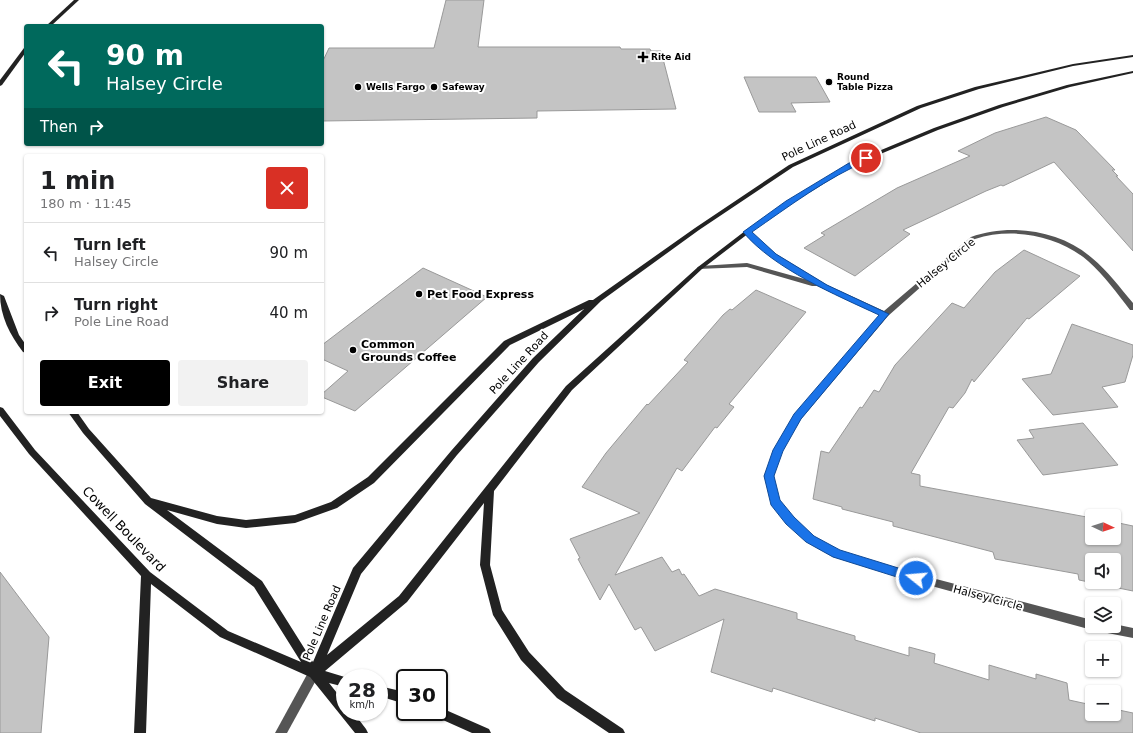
<!DOCTYPE html>
<html lang="en">
<head>
<meta charset="utf-8">
<style>
	body { margin:0; font-family:"DejaVu Sans",sans-serif; background:#f2f2f2; color:#202124; height:100vh; display:flex; flex-direction:column; font-size:15px; white-space:nowrap }
	* { box-sizing:border-box; margin:0 }
	p { font-size:13px; color:#757577 }
	.icon { flex:none; width:22px; height:22px; fill:none; stroke:currentColor; stroke-width:2; stroke-linecap:round; stroke-linejoin:round }
	.map { position:relative; flex:1; overflow:hidden }
	.details { position:absolute; left:24px; top:154px; width:300px; height:260px; display:flex; flex-direction:column; background:#fff; border-radius:4px; box-shadow:0 1px 3px #0004 }
	.details>* { flex:none }
	.hud { position:absolute; left:24px; top:24px; width:300px; height:122px; border-radius:4px; box-shadow:0 1px 3px #0004; background:#00695c; color:#fff; overflow:hidden }
	.needle { width:26px; rotate:94deg }
	.buttons { position:absolute; left:1085px; top:509px; display:grid; gap:8px }
	.buttons a { display:grid; place-items:center; width:36px; height:36px; border-radius:4px; background:#fff; box-shadow:0 1px 3px #0004; font-size:20px }
	.speed { position:absolute; left:336px; top:669px; display:flex; gap:8px; font-size:20px; font-weight:700; text-align:center }
	.speed>* { display:grid; place-content:center; width:52px; height:52px; border-radius:50%; background:#fff; box-shadow:0 1px 3px #0004; line-height:1 }
	.speed small { font-size:10px; font-weight:400 }
	.speed .limit { border:2px solid #111; border-radius:6px; background:#fff; color:#111 }
	.pin { position:absolute; display:grid; place-items:center; width:34px; height:34px; color:#fff; margin:-17px; border:2px solid #fff; border-radius:50%; box-shadow:0 1px 4px #0007 }
	.me { position:absolute; width:44px; margin:-22px; rotate:287deg; stroke-linejoin:round; filter:drop-shadow(0 0 3px #0008) }
	.turn { display:flex; align-items:center; gap:14px; height:84px; padding:0 16px; font-size:18px }
	.turn .icon { width:52px; height:52px; stroke-width:2.5 }
	.turn b { display:block; font-size:28px; line-height:34px }
	.then { display:flex; align-items:center; height:38px; padding:0 16px; background:#0003; gap:8px; font-size:15px }
	.round { display:grid; place-items:center; flex:none; width:42px; height:42px; border-radius:4px; background:#f2f2f2 }
	.headline { display:flex; align-items:center; justify-content:space-between; height:68px; padding:0 16px }
	h1 { font-size:24px; font-weight:700; line-height:30px }
	.primary-button { display:flex; gap:8px; margin-top:auto; padding:8px 16px }
	.primary-button a { flex:1; height:46px; border-radius:4px; background:#000; color:#fff; font-size:16px; font-weight:700; line-height:46px; text-align:center }
	.primary-button a+a { background:#f2f2f2; color:#202124 }
	ul { padding:0; list-style:none }
	li { display:flex; align-items:center; gap:12px; height:60px; padding:0 16px; border-top:1px solid #e0e0e0 }
	li div { flex:1 }
	li b { display:block; font-size:15px }
	li em { font-style:normal }
	.map>svg:first-child { display:block }
</style>
</head>
<body>
<div class="map">
<svg width="1133" height="733" viewBox="0 0 1133 733">
	<rect width="100%" height="100%" fill="#fff"/>
	<g fill="#c4c4c4" stroke="#999" fill-rule="evenodd">
		<polygon points="446,0 484,0 478,47 620,47 621,49 650,49 651,51 661,51 676,109 537,111 537,118 322,121 322,63 329,48 434,48"/>
		<polygon points="744,77 816,77 830,102 791,103 796,112 759,112"/>
		<polygon points="1046,117 1076,130 1115,170 1112,170 1118,176 1116,176 1133,194 1133,251 1054,162 1003,186 1001,185 986,191 903,230 910,234 855,276 804,248 825,235 821,233 897,188 970,156 958,151 995,133"/>
		<path d="M 1024,250 L 1080,276 L 1029,319 L 1027,318 L 974,382 L 972,379 L 965,393 L 953,408 L 949,407 L 911,473 L 920,475 L 920,486 L 1092,518 L 1092,538 L 1114,538 L 1114,522 L 1133,526 L 1133,591 L 1079,580 L 1078,574 L 995,559 L 993,552 L 893,526 L 893,522 L 842,509 L 842,507 L 813,499 L 821,451 L 829,453 L 860,407 L 862,408 L 874,390 L 879,392 L 895,365 L 952,303 L 964,308 L 995,272 ZM 1092,560 L 1114,560 L 1114,582 L 1092,582 Z"/>
		<polygon points="423,268 487,297 355,411 322,397 322,394 348,371 322,359 322,345"/>
		<polygon points="756,290 806,312 729,404 734,407 717,428 715,427 682,471 677,468 615,575 662,557 672,572 679,569 682,575 684,574 699,596 715,589 797,613 797,619 855,636 855,640 909,656 909,647 935,654 934,663 989,680 989,665 1036,679 1036,674 1067,683 1069,700 1092,705 1092,714 1114,714 1114,709 1133,713 1133,733 921,733 875,718 875,721 773,688 772,692 711,672 724,619 655,651 641,627 635,630 609,584 600,600 578,559 580,558 570,539 640,513 582,487 606,453 647,404 648,405 688,362 684,360 723,315 730,309 732,310"/>
		<polygon points="1072,324 1133,345 1133,355 1125,382 1102,387 1118,407 1053,415 1022,379 1051,374"/>
		<polygon points="1083,423 1118,465 1043,475 1017,440 1034,438 1029,430"/>
		<polygon points="0,572 49,637 41,733 0,733"/>
	</g>
	<g fill="none" stroke-linecap="round" stroke-linejoin="round">
		<path fill="#555" fill-rule="evenodd" d="M 747,230 L 749,231 L 776,254 L 827,285 L 884,311 L 971,237 C 1010,223 1060,230 1092,258 C 1108,271 1120,288 1133,303 L 1133,310 L 1130,310 C 1117,293 1104,275 1088,261 C 1058,235 1012,227 975,239 L 888,316 L 801,419 L 782,450 L 774,476 L 779,501 L 793,517 L 813,536 L 840,551 L 917,574 L 1092,620 L 1092,626 L 1114,626 L 1114,624 L 1133,628 L 1133,638 L 1092,630 L 917,582 L 833,557 L 807,542 L 787,523 L 772,505 L 764,476 L 775,448 L 795,415 L 880,315 L 817,286 L 812,286 L 747,267 L 698,269 L 697,268 L 698,267 L 700,266 L 747,263 L 808,280 L 772,256 L 745,233 L 744,232 Z"/>
		<polygon fill="#555" fill-rule="evenodd" points="314,668 318,669 320,673 287,733 275,733 310,669"/>
		<g fill="#222" fill-rule="evenodd">
			<polygon points="74,0 79,0 51,26 46,26"/>
			<polygon points="24,48 26,48 26,52 2,85 0,86 0,80"/>
			<path d="M 1133,55 L 1133,57 L 1073,66 L 979,89 L 921,108 L 793,167 L 699,230 L 601,301 L 539,362 L 457,455 L 361,574 L 327,655 L 399,596 L 566,386 L 698,267 L 745,231 L 787,202 L 850,163 L 934,128 L 999,105 L 1067,85 L 1133,71 L 1133,73 L 1070,87 L 1003,107 L 938,130 L 854,165 L 791,204 L 749,233 L 702,269 L 572,390 L 494,491 L 490,565 L 502,610 L 529,652 L 565,690 L 623,729 L 625,733 L 609,733 L 557,698 L 521,660 L 493,615 L 480,565 L 484,503 L 407,602 L 325,671 L 348,678 L 345,678 L 345,687 L 329,683 L 345,703 L 345,712 L 353,712 L 366,729 L 368,733 L 355,733 L 310,677 L 220,637 L 151,584 L 146,733 L 134,733 L 141,576 L 29,454 L 0,416 L 0,407 L 3,408 L 35,450 L 150,572 L 228,631 L 301,662 L 254,587 L 145,504 L 83,433 L 68,412 L 77,412 L 89,429 L 151,498 L 217,516 L 246,520 L 295,515 L 331,502 L 368,477 L 504,341 L 589,300 L 593,300 L 695,228 L 789,165 L 917,106 L 975,87 L 1073,64 ZM 584,309 L 533,358 L 451,451 L 353,568 L 313,662 L 262,581 L 167,510 L 217,524 L 246,528 L 295,523 L 337,508 L 374,483 L 510,345 Z"/>
			<path d="M 0,294 L 4,296 L 19,335 L 26,345 L 26,353 L 23,352 C 10,335 0,316 0,294 Z"/>
			<polygon points="379,686 405,692 405,704 379,696"/>
			<polygon points="439,707 489,729 491,733 472,733 434,716 432,712 439,712"/>
		</g>
	</g>
	<path fill="#1a73e8" stroke="#114b97" d="M 866,156 L 870,158 L 869,160 C 828,177 788,207 752,232 L 776,254 L 827,285 L 889,314 L 801,419 L 783,451 L 774,476 L 780,500 L 794,517 L 814,536 L 840,550 L 921,575 L 922,578 L 921,582 L 916,583 L 833,557 L 806,542 L 786,524 L 771,505 L 764,476 L 773,450 L 794,414 L 879,315 C 836,295 774,269 743,232 L 786,201 L 849,163 Z"/>
	<g fill="#000" stroke="#fff" stroke-width="1.5">
		<path d="M641 51h4v4h4v4h-4v4h-4v-4h-4v-4h4z"/>
		<circle cx="829" cy="82" r="4"/>
		<circle cx="358" cy="87" r="4"/>
		<circle cx="434" cy="87" r="4"/>
		<circle cx="419" cy="294" r="4"/>
		<circle cx="353" cy="350" r="4"/>
	</g>
	<g text-anchor="middle" dominant-baseline="central" stroke-width="4" stroke-linejoin="round" paint-order="stroke">
		<g font-size="9" font-weight="bold" fill="#000" stroke="#fff" text-anchor="start">
			<text x="651" y="57">Rite Aid</text>
			<text x="837" y="77">Round<tspan x="837" dy="10">Table Pizza</tspan></text>
			<text x="366" y="87">Wells Fargo</text>
			<text x="442" y="87">Safeway</text>
		</g>
		<g font-size="11" fill="#000" stroke="#fff">
			<text transform="translate(819 141) rotate(-25)">Pole Line Road</text>
			<text transform="translate(946 263) rotate(-39)">Halsey Circle</text>
			<text transform="translate(519 363) rotate(-47)">Pole Line Road</text>
			<text transform="translate(988 598) rotate(15)">Halsey Circle</text>
			<text transform="translate(322 623) rotate(-67)">Pole Line Road</text>
		</g>
		<g font-size="11" font-weight="bold" fill="#000" stroke="#fff" text-anchor="start">
			<text x="427" y="294">Pet Food Express</text>
			<text x="361" y="344">Common<tspan x="361" dy="13">Grounds Coffee</tspan></text>
		</g>
		<g font-size="13" fill="#000" stroke="#fff">
			<text transform="translate(124 529) rotate(46)">Cowell Boulevard</text>
		</g>
	</g>
</svg>
<div class="buttons">
<a><svg class="needle" viewBox="-14 -14 28 28"><path d="M0-13l5 13h-10z" fill="#e53935"/><path d="M0 13l5-13h-10z" fill="#757577"/></svg></a>
<a><svg class="icon" aria-label="sound" viewBox="0 0 24 24"><path d="M4 9h4l5-4v14l-5-4H4zM17 9q2 3 0 6"/></svg></a>
<a><svg class="icon" aria-label="layers" viewBox="0 0 24 24"><path d="M12 4l9 5-9 5-9-5zM3 14l9 5 9-5"/></svg></a>
<a>+</a>
<a>−</a>
</div>
<div class="speed"><div>28<small>km/h</small></div><div class="limit">30</div></div>
<div class="pin" style="left:866px;top:158px;background:#d93025"><svg class="icon" aria-label="arrive" viewBox="0 0 24 24"><path d="M6 21V4h12l-3 4 3 4H6"/></svg></div>
<svg class="me" style="left:916px;top:578px" viewBox="-20 -20 40 40"><circle r="17" fill="#1a73e8" stroke="#fff" stroke-width="3"/><path d="M0-11L8 9 0 5-8 9z" fill="#fff"/></svg>
<div class="hud">
<div class="turn"><svg class="icon" aria-label="left" viewBox="0 0 24 24"><path d="M17 20v-9H6M10 6l-5 5 5 5"/></svg><div><b>90 m</b>Halsey Circle</div></div>
<div class="then">Then<svg class="icon" aria-label="right" viewBox="0 0 24 24"><path d="M7 20v-9h11M14 6l5 5-5 5"/></svg></div>
</div>
<section class="details">
<div class="headline"><div><h1>1 min</h1><p>180 m · 11:45</p></div><a class="round" style="background:#d93025;color:#fff"><svg class="icon" aria-label="close" viewBox="0 0 24 24"><path d="M6 6l12 12M18 6L6 18"/></svg></a></div>
<ul>
<li><svg class="icon" aria-label="left" viewBox="0 0 24 24"><path d="M17 20v-9H6M10 6l-5 5 5 5"/></svg><div><b>Turn left</b><p>Halsey Circle</p></div><em>90 m</em></li>
<li><svg class="icon" aria-label="right" viewBox="0 0 24 24"><path d="M7 20v-9h11M14 6l5 5-5 5"/></svg><div><b>Turn right</b><p>Pole Line Road</p></div><em>40 m</em></li>
</ul>
<div class="primary-button"><a>Exit</a><a>Share</a></div>
</section>
</div>
</body>
</html>
